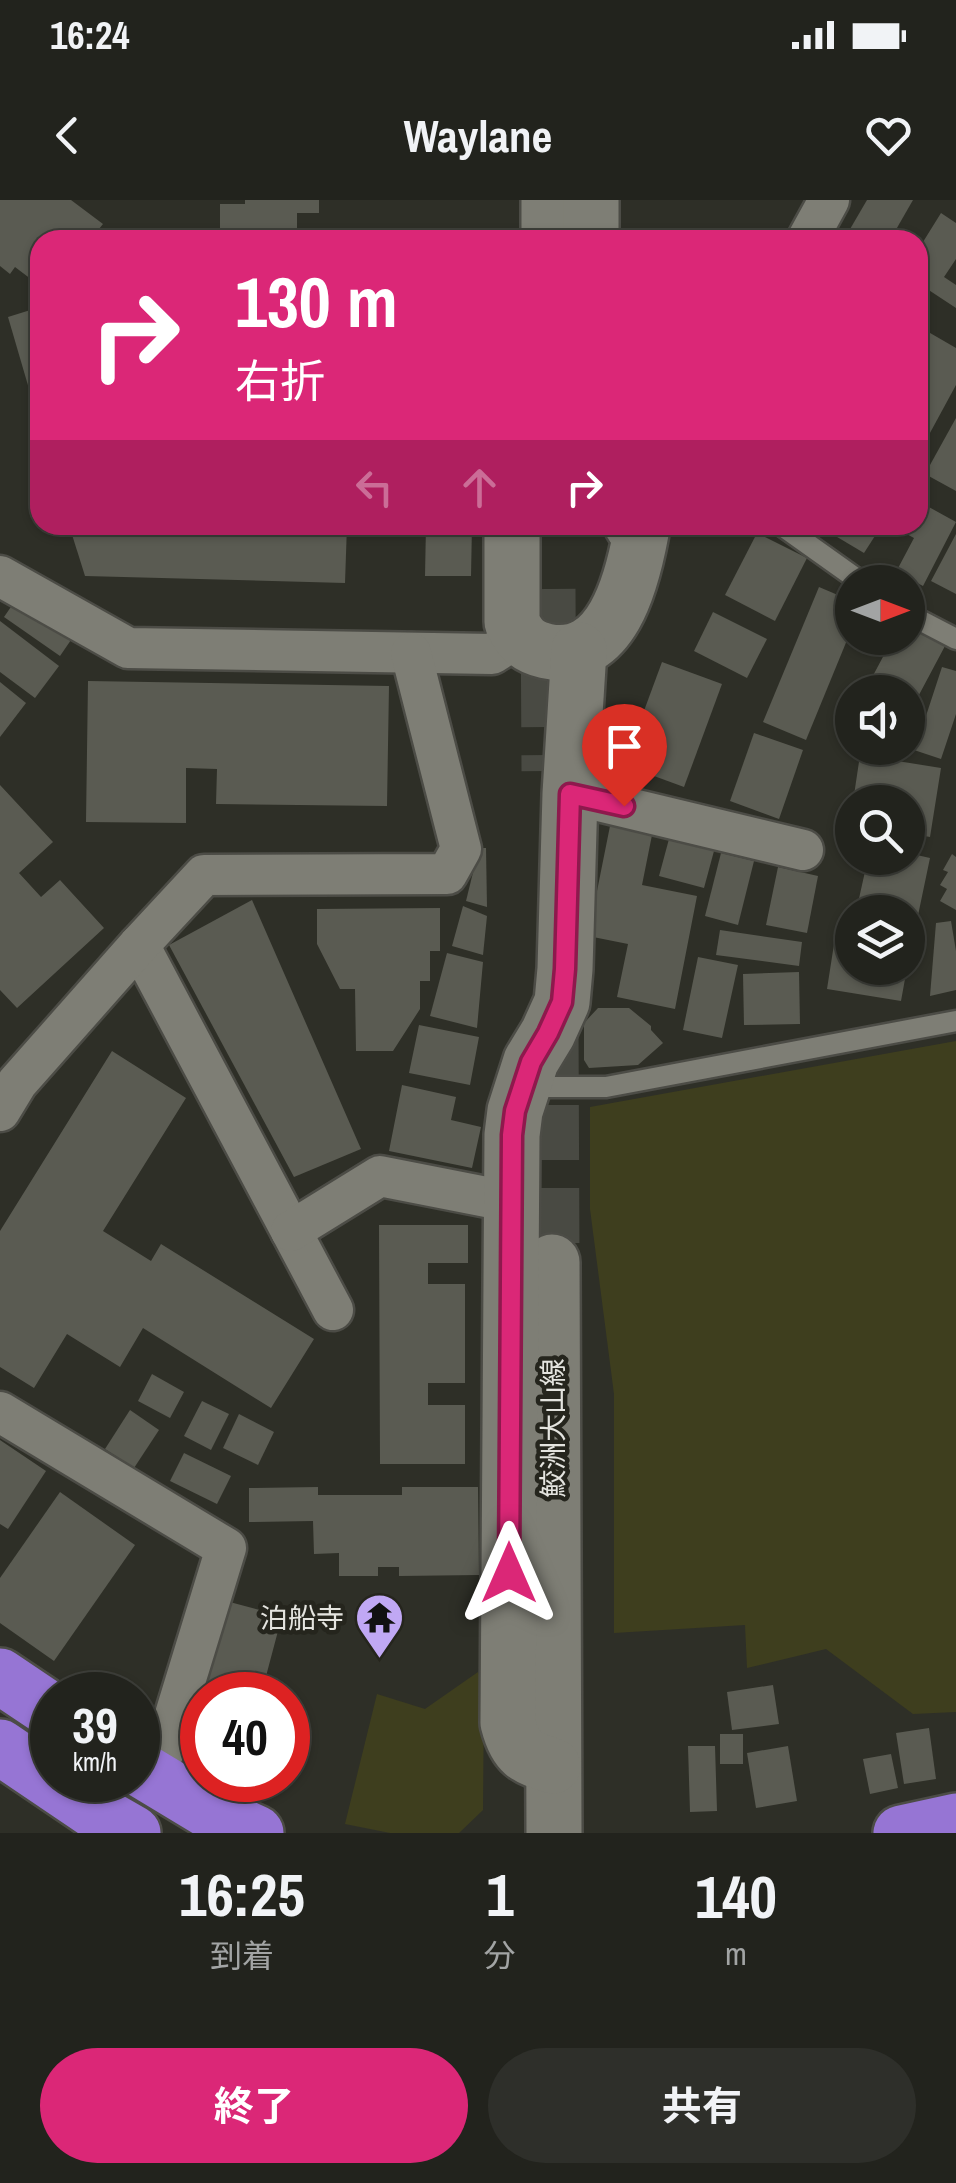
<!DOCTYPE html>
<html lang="ja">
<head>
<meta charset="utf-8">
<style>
	body { margin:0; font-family:"Archivo Narrow","Noto Sans JP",sans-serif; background:#2e2f2a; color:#f1f3f6; height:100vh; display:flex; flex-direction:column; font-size:38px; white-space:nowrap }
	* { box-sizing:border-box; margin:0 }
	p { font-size:32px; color:#a2a4a4 }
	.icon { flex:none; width:55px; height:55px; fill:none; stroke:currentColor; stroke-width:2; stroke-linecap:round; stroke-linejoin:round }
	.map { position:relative; height:1633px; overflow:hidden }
	.sheet { display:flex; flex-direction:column; background:#22231d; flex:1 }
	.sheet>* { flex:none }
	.top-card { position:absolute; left:30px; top:30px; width:898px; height:305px; border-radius:30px; box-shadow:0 2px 8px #0004,0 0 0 2px #3f403b; background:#db2777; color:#fff; overflow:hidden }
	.needle { width:65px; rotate:90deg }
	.buttons { position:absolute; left:835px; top:365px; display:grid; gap:20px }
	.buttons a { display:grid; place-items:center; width:90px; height:90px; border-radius:50%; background:#22231d; box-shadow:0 2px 8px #0004,0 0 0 2px #3f403b; font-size:50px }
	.speed { position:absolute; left:30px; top:1472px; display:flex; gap:20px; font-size:50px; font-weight:700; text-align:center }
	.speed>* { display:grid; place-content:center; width:130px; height:130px; border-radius:50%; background:#22231d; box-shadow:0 2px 8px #0004,0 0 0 2px #3f403b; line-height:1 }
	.speed small { font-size:25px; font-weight:400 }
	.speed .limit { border:15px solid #d22; background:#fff; color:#111 }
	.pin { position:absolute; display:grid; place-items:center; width:85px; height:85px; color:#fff; margin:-102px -42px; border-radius:50% 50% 50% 0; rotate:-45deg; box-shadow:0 0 10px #0007 }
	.pin .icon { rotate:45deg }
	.me { position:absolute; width:110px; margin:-55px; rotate:0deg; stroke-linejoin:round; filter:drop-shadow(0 0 8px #0008) }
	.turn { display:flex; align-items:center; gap:35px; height:210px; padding:0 40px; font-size:45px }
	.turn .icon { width:130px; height:130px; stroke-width:2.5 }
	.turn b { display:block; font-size:70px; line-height:85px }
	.lanes { display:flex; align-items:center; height:95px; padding:0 40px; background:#0003; justify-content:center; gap:50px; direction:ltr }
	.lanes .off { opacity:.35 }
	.eta { display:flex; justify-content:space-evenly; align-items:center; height:170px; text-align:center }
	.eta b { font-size:60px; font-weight:700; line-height:70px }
	.cta { display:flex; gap:20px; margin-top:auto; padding:20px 40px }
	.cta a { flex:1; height:115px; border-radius:60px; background:#db2777; color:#fff; font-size:40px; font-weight:700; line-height:115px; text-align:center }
	.cta a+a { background:#2e2f2a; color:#f1f3f6 }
	.status { display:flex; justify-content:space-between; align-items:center; height:70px; padding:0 50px; background:#22231d; direction:ltr }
	.status svg { height:28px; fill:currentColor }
	header { display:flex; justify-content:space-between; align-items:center; height:130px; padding:0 40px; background:#22231d; font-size:45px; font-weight:700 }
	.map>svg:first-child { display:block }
</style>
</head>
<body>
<div class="status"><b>16:24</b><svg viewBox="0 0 49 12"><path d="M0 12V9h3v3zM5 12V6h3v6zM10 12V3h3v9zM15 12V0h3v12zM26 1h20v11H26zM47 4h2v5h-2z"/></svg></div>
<header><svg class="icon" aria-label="back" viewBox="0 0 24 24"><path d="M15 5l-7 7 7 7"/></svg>Waylane<svg class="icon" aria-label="heart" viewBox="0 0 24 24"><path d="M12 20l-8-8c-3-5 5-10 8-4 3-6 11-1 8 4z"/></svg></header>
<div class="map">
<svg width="956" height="1633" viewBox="0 0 956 1633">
	<rect width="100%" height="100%" fill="#2e2f27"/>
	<g fill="#3e3e1e">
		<polygon points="956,841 956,1512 913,1514 826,1449 747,1468 745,1425 614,1433 614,1194 590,1009 590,907"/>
		<polygon points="478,1472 484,1489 483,1610 459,1633 390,1633 345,1624 377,1494 425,1509"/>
	</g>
	<g fill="#5a5b52">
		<polygon points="0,0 71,0 103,24 90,40 40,40 40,86 15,67 10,74 0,66"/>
		<polygon points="245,0 319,0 319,13 297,13 297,40 220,40 220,4 245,4"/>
		<polygon points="867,0 913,0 890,40 854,40 846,36"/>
		<polygon points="941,13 956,23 956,59 944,77 956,85 956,108 918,83 918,69 921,63 918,61 918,50"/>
		<polygon points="40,107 40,223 39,223 8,117"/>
		<polygon points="918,126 956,148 956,185 918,255"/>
		<polygon points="956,218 956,291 925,274"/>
		<polygon points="918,301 956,322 923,386 896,372 914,338 890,325 918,325"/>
		<polygon points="69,325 347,325 345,383 85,376"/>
		<polygon points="426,325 472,325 471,376 425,376"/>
		<polygon points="817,325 882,325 864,353"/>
		<polygon points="757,333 807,358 775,421 725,395"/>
		<polygon points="956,334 956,394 931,381"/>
		<polygon points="819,387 852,401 852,428 806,540 763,522"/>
		<polygon points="15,401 71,440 60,456 4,417"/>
		<polygon points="713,412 767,439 747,478 694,451"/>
		<polygon points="0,421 59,466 35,498 0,472"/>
		<polygon points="908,426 945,446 912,508 908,506 908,492 882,492 868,485 893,438 908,438"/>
		<polygon points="662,462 722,484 684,587 624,565"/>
		<polygon points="942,467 956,471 956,514 941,559 908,548 908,517 924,522"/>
		<polygon points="88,481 389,486 387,606 216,604 217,569 186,568 186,623 86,622"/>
		<polygon points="0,482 26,503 0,537"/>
		<polygon points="754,533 803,550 779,619 730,601"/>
		<polygon points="860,555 941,568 930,637 908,633 908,602 853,602"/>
		<polygon points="0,585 53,642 19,673 41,697 60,680 104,728 17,808 0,790"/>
		<polygon points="610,626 652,635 642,685 697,696 675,809 617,797 628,744 588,736"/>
		<polygon points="669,639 714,651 704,688 659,676"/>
		<polygon points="479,648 486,648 487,707 466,701"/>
		<polygon points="721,653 754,661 738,725 705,716"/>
		<polygon points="908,653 930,658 916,725 908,723 908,712 856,712 868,658 908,658"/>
		<polygon points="952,654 956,657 956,710 940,701 947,689 940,685 948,672 943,670"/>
		<polygon points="778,667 818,676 807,733 766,725"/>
		<polygon points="252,700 361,949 294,977 169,745"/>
		<polygon points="463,706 487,716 483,755 452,746"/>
		<polygon points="440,708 440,751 430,751 430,781 420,781 420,809 393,851 356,851 355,789 340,789 317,744 317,709"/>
		<polygon points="951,721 956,751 956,790 930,796 936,723"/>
		<polygon points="837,725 852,727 852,768 907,768 901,801 827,789"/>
		<polygon points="720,730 802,742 799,766 716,755"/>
		<polygon points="447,753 483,762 477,828 430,816"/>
		<polygon points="698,757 738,765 722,838 683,830"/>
		<polygon points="799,772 800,824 744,825 743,774"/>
		<polygon points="598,808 629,808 651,826 651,830 663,843 638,865 589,868 584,860 584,823"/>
		<polygon points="419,825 479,837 470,885 409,873"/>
		<polygon points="112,851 186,898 103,1031 151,1061 161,1044 314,1139 271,1208 143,1128 120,1167 67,1134 34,1188 0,1167 0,1031"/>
		<polygon points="402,885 456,897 451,920 481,927 472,968 389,951"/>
		<polygon points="379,1025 468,1025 468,1063 428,1063 428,1084 465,1084 465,1183 428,1183 428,1205 465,1205 465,1264 380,1264"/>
		<polygon points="152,1174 184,1192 170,1218 138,1201"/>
		<polygon points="202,1201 229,1214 211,1250 184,1236"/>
		<polygon points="130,1210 159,1230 134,1268 105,1249"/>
		<polygon points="239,1214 274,1232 258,1265 223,1248"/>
		<polygon points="0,1240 46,1271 8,1329 0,1324"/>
		<polygon points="184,1253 231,1276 217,1304 170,1281"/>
		<polygon points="318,1287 318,1295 402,1295 402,1287 478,1287 479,1375 399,1376 399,1367 378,1367 378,1376 339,1376 339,1353 314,1354 313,1321 249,1322 249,1288"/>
		<polygon points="60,1292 135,1345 54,1461 0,1423 0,1378"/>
		<polygon points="226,1401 282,1416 261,1495 202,1495 202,1552 186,1548"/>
		<polygon points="773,1485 779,1524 732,1530 727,1492"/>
		<polygon points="929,1528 936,1579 904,1584 896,1533"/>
		<rect x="720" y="1534" width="23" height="30"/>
		<polygon points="688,1546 715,1546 717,1611 690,1612"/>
		<polygon points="788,1546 797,1601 756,1608 747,1553"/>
		<polygon points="891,1554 898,1588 870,1594 863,1559"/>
	</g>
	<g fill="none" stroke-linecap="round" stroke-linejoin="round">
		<g stroke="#494a43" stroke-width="55" stroke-dasharray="55 28" stroke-linecap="butt">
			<polyline points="548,389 549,571"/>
			<polyline points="551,822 552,1062"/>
		</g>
		<defs>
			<g id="lane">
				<polyline points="781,325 861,382"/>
				<polyline points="908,414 956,439"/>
				<polyline points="524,887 606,887 956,821"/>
			</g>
			<g id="street">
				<polyline points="807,40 829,0"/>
				<polyline points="0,376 128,448 492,454 518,437"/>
				<polyline points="570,594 803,650"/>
				<polyline points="139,745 333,1110"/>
				<polyline points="0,911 17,883 139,745 204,675 447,674 461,649 411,453"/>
				<polyline points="291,1031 380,976 492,998 511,998"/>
				<polyline points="0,1212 226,1348 163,1554 146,1574"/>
			</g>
			<g id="secondary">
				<polyline points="549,40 549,0"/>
				<polyline points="591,40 591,0"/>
				<path d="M 512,325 L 512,422 C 519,439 528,447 546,451 C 612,465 632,381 641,333 L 632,325"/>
				<polyline points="552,1062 554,1633"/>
				<path d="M 553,1566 C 525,1557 516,1554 508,1523 L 512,935 L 515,911 L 531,861 L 548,833 L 562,802 L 565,769 L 570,594 L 579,450"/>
			</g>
			<g id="highway">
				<polyline points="0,1476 52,1511"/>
				<polyline points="0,1547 93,1610 133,1633"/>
				<polyline points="138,1568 211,1612 256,1633"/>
				<polyline points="901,1633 956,1621"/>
			</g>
		</defs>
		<use href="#lane" stroke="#4c4c46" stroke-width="25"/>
		<use href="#street" stroke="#4c4c46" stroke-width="45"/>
		<use href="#secondary" stroke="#4c4c46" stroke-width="60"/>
		<use href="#highway" stroke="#4c4c46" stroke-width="60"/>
		<use href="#lane" stroke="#7e7e75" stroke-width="20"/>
		<use href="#street" stroke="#7e7e75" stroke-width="40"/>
		<use href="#secondary" stroke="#7e7e75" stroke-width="55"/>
		<use href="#highway" stroke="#9675d4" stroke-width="55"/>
	</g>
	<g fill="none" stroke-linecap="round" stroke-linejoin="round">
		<defs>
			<polyline id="route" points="509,1373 512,935 515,911 531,862 548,833 562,802 565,769 570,594 624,606"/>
		</defs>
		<use href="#route" stroke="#8e194d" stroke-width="25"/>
		<use href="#route" stroke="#db2777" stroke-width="18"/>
	</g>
	<defs>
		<symbol id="temple-pin" viewBox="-11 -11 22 30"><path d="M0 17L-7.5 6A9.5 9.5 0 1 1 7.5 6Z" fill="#c0a8f4" stroke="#25251d"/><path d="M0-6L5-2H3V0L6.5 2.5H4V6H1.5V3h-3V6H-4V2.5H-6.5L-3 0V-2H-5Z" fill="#111"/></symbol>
	</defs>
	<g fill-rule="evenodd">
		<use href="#temple-pin" x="352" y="1390" width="55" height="75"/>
	</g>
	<g text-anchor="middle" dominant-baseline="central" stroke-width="9" stroke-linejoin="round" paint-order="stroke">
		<g font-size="28" fill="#e4e4df" stroke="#25251d">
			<text transform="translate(553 1228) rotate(-90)">鮫洲大山線</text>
		</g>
		<g font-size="28" fill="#e4e4df" stroke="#25251d" text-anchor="end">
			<text x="344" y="1418">泊船寺</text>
		</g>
	</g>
</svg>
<div class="buttons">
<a><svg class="needle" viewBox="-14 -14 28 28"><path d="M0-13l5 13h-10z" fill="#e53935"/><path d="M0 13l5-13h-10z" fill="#a2a4a4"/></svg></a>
<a><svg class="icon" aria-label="sound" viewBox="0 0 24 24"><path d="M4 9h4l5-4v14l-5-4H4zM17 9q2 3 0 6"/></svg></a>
<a><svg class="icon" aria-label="search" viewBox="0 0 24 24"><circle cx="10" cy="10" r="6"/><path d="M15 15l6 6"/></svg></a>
<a><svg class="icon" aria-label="layers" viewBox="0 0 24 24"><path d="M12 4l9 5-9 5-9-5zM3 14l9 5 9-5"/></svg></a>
</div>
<div class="speed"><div>39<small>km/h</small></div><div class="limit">40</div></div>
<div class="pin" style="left:624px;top:606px;background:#d93025"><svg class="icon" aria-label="arrive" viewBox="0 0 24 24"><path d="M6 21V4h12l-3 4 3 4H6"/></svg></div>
<svg class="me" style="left:509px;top:1373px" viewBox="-20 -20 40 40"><path d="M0-17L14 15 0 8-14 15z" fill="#db2777" stroke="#fff" stroke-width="4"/></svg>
<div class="top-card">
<div class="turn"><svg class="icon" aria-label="right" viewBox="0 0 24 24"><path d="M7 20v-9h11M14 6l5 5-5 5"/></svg><div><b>130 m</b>右折</div></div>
<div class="lanes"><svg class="icon off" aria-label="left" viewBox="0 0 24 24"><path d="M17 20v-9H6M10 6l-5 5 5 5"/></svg><svg class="icon off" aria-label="ahead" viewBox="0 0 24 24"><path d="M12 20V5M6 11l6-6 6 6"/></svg><svg class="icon" aria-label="right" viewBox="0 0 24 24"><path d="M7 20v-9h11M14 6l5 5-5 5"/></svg></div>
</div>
</div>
<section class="sheet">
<div class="eta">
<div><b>16:25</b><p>到着</p></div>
<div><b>1</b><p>分</p></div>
<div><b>140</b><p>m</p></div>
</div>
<div class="cta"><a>終了</a><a>共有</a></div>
</section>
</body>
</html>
